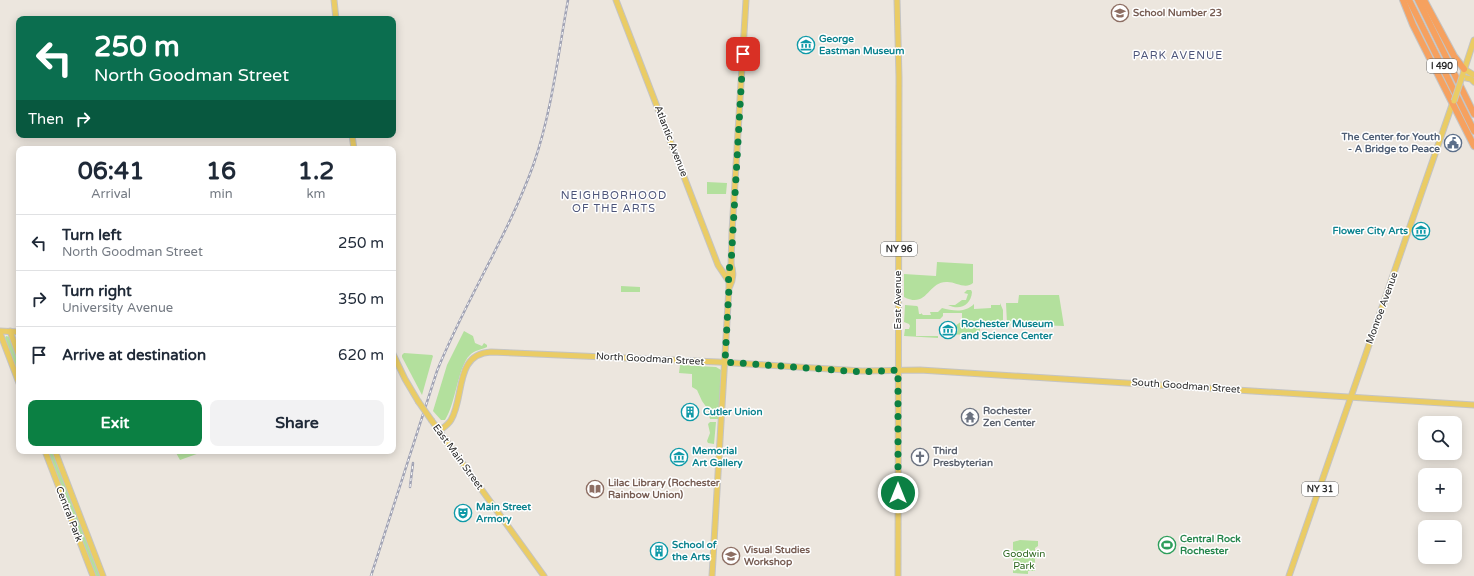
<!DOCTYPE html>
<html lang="en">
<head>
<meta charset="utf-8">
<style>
	body { margin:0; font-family:"Varela Round",sans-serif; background:#f2f2f3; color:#1f2937; height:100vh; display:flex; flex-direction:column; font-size:15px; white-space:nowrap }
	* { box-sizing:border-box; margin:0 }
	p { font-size:13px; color:#747a83 }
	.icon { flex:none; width:22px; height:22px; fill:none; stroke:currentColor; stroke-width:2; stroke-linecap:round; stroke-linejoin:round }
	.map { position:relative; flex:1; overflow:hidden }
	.drawer { position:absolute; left:16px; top:146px; width:380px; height:308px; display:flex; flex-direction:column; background:#fff; border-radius:8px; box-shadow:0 2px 10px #0003 }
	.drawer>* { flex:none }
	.hud { position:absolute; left:16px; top:16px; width:380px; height:122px; border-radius:8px; box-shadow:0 2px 10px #0003; background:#0b6e4f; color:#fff; overflow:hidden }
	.fabs { position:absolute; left:1418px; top:416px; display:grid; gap:8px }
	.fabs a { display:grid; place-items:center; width:44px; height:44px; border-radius:8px; background:#fff; box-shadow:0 2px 10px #0003; font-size:20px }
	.pin { position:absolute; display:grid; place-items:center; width:34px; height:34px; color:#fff; margin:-17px; border-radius:8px; box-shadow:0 2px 6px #0006 }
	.me { position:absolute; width:44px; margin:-22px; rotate:0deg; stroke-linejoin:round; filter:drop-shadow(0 0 3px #0008) }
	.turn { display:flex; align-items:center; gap:14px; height:84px; padding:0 12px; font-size:18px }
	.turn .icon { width:52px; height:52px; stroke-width:2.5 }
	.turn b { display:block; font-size:28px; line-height:34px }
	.then { display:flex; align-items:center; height:38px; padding:0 12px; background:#0003; gap:8px; font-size:15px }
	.eta { display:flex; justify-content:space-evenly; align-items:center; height:68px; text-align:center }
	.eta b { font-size:24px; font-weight:700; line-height:28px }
	.cta { display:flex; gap:8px; margin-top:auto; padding:8px 12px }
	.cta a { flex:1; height:46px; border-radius:8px; background:#0b8043; color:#fff; font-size:16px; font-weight:700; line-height:46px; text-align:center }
	.cta a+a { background:#f2f2f3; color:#1f2937 }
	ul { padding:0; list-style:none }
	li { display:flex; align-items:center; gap:12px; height:56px; padding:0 12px; border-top:1px solid #e0e1e3 }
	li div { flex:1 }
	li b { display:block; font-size:15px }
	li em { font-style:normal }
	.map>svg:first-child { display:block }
</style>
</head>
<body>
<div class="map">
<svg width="1474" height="576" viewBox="0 0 1474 576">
	<rect width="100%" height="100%" fill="#ece6de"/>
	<g fill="#b3e09d">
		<polygon points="707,182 727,183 726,194 707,194"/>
		<path d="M 937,262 L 973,264 L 973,283 C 965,290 955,281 946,282 C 928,282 927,309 904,297 L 904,274 L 936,276 Z"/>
		<polygon points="621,286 640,287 640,292 621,292"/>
		<path d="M 967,290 L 971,290 L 972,292 C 971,305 960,311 948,305 L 955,305 L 962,300 L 966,300 L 968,294 L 964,293 Z"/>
		<polygon points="1019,295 1059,295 1064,326 1007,324 1006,303 1018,303"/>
		<path d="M 1000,303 L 1003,310 L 1003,326 L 980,327 L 980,334 C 973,338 963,333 954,335 L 951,330 L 955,332 L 958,331 L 958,329 L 955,326 L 962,321 L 962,313 L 943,313 L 943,316 L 940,319 L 916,319 L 916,336 L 938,336 L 938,338 L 904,336 L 905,329 L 909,329 L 910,326 L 909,324 L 904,322 L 905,305 L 917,306 L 918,307 L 919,314 L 921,314 L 921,313 L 923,315 L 931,315 L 930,312 L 938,312 L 942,308 C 953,311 965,313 974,304 L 974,309 L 991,308 L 991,305 L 1000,305 Z"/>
		<path d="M 464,331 L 473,336 L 475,343 L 482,346 L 484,343 L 487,345 L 487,347 C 481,350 475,350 470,355 C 458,366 456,403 445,420 L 441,420 L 433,411 L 447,365 Z"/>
		<polygon points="6,336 10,337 19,361 19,379 4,340"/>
		<polygon points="404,353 432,355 433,356 422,395 402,357 402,355"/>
		<polygon points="680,365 716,367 721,370 719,419 710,419 707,408 702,401 697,390 692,387 692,374 679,373"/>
		<polygon points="710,422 716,422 714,444 708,443 707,441 710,433 708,424"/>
		<polygon points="47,451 54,451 101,576 95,576"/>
		<polygon points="175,451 205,451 180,460"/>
		<polygon points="1020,540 1038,541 1038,546 1035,548 1035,571 1028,571 1028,574 1013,573 1013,542"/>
	</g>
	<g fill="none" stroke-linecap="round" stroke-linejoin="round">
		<defs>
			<g id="major">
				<polyline points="334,0 336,19"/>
				<polyline points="616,0 718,265 728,280"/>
				<polyline points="897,0 899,77 898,576"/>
				<polyline points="1474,40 1462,77 1471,79 1474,82"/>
				<polyline points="1464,69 1474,75"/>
				<polyline points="352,135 354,149"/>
				<path d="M 730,286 C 733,280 734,271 731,265 L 732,232 L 746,0"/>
				<polyline points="0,331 19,332"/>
				<polyline points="10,331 19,356"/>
				<polyline points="0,333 19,383"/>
				<polyline points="393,354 405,379 418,401"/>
				<polyline points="432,421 544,576"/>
				<path d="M 439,431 C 443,428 448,425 451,420 C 465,397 454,354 491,352 L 718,362 L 862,371 L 920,370 L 1474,405"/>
				<polyline points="45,451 93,576"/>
				<polyline points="55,451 103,576"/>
				<polyline points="712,576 729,287 729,270 731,265"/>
				<polyline points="1289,576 1453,102"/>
			</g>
			<g id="highway">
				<polyline points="1403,0 1413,25 1474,146"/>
				<polyline points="1409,0 1474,131"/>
				<polyline points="1418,0 1474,114"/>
				<polyline points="1424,0 1454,56 1464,69"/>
			</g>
		</defs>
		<use href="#major" stroke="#c4c4c4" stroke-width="7"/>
		<use href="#highway" stroke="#c4c4c4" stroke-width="8"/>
		<use href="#major" stroke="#eacc65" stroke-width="5"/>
		<use href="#highway" stroke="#f6a15f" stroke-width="6"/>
		<defs>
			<g id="rail">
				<polyline points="410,487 413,463"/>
				<path d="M 371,576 L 437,371 C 465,301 509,234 534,163 C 552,111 558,54 568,0"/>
			</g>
		</defs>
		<use href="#rail" stroke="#a1a3b4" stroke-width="2.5"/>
		<use href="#rail" stroke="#fff" stroke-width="1" stroke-dasharray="3" stroke-linecap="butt"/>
		<defs>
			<g id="major-bridge">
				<polyline points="1454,101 1462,77"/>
				<polyline points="418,401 432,421"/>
			</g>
		</defs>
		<use href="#major-bridge" stroke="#c4c4c4" stroke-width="7" stroke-linecap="butt"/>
		<use href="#major-bridge" stroke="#eacc65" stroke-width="5"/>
	</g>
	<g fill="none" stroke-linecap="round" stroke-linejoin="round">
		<polyline stroke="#0b8043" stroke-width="7" stroke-dasharray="0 12.6" points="743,54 731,265 728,270 729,287 725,362 862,372 898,370 898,493"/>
	</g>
	<defs>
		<symbol id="school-ring" viewBox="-11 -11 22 22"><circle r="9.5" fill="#fff" stroke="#8d6e63" stroke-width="1.5"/><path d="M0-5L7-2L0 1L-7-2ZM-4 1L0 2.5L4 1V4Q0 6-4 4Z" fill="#8d6e63"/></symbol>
		<symbol id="museum-ring" viewBox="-11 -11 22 22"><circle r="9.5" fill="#fff" stroke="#0f9aa8" stroke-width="1.5"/><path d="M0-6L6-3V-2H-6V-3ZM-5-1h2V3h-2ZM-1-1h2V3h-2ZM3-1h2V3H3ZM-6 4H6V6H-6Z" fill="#0f9aa8"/></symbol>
		<symbol id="civic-ring" viewBox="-11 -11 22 22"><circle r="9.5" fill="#fff" stroke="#5c6f8a" stroke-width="1.5"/><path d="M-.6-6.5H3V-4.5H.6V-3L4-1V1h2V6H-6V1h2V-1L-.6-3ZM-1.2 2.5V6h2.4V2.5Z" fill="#5c6f8a"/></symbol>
		<symbol id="building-ring" viewBox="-11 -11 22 22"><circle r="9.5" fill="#fff" stroke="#0f9aa8" stroke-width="1.5"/><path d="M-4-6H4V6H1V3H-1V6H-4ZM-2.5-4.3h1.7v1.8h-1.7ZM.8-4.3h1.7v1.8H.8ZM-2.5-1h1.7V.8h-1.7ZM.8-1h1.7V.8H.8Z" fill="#0f9aa8"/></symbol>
		<symbol id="temple-ring" viewBox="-11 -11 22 22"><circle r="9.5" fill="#fff" stroke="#6b7280" stroke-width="1.5"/><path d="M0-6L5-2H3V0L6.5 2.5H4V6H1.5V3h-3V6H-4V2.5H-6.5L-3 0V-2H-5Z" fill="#6b7280"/></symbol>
		<symbol id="church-ring" viewBox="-11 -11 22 22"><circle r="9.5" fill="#fff" stroke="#6b7280" stroke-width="1.5"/><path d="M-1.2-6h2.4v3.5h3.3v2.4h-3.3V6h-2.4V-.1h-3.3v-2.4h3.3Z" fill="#6b7280"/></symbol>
		<symbol id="library-ring" viewBox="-11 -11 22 22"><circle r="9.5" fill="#fff" stroke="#8d6e63" stroke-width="1.5"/><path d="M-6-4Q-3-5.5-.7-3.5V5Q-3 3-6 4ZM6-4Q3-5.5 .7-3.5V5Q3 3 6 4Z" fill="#8d6e63"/></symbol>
		<symbol id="theatre-ring" viewBox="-11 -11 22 22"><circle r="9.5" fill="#fff" stroke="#0f9aa8" stroke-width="1.5"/><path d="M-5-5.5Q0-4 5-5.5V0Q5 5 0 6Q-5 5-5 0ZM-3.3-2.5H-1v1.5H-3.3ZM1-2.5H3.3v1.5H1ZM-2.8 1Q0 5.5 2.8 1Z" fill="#0f9aa8"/></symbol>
		<symbol id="stadium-ring" viewBox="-11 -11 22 22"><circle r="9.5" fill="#fff" stroke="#2e9e5b" stroke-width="1.5"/><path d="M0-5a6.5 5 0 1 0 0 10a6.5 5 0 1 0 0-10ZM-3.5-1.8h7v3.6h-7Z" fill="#2e9e5b"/></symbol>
		<symbol id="university-ring" viewBox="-11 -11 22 22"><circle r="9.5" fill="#fff" stroke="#8d6e63" stroke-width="1.5"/><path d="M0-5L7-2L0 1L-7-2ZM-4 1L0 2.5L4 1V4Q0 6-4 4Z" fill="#8d6e63"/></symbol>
	</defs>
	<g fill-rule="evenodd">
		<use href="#school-ring" x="1110" y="3" width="20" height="20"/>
		<use href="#museum-ring" x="796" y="35" width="20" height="20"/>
		<use href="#civic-ring" x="1443" y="133" width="20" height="20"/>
		<use href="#museum-ring" x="1411" y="221" width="20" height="20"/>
		<use href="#museum-ring" x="938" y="320" width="20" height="20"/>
		<use href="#building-ring" x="680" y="402" width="20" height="20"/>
		<use href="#temple-ring" x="960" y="407" width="20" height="20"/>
		<use href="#museum-ring" x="669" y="447" width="20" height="20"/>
		<use href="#church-ring" x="910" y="447" width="20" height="20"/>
		<use href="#library-ring" x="585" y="479" width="20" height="20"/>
		<use href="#theatre-ring" x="453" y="503" width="20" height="20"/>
		<use href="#stadium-ring" x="1157" y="535" width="20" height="20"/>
		<use href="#building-ring" x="649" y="541" width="20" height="20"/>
		<use href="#university-ring" x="721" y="546" width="20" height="20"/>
	</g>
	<g text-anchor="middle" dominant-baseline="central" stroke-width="3" stroke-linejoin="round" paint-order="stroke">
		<g fill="#fff" stroke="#6b6b6b" stroke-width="1">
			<rect x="1427" y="59" width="30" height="14" rx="3"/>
			<rect x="881" y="242" width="36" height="14" rx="3"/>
			<rect x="1302" y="482" width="36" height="14" rx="3"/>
		</g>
		<g font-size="9" font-weight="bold" fill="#2b2b2b">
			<text x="1442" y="66">I 490</text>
			<text x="899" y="249">NY 96</text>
			<text x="1320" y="489">NY 31</text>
		</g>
		<g font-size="10" font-weight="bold" fill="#785e54" stroke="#fff" text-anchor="start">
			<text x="1133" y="13">School Number 23</text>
			<text x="608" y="483">Lilac Library (Rochester<tspan x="608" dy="12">Rainbow Union)</tspan></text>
			<text x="744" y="550">Visual Studies<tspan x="744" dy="12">Workshop</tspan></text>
		</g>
		<g font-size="10" font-weight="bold" fill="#0d838f" stroke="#fff" text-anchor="start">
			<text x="819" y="39">George<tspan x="819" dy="12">Eastman Museum</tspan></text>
			<text x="1408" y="231" text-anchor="end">Flower City Arts</text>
			<text x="961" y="324">Rochester Museum<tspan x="961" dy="12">and Science Center</tspan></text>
			<text x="703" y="412">Cutler Union</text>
			<text x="692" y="451">Memorial<tspan x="692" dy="12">Art Gallery</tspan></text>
			<text x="476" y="507">Main Street<tspan x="476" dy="12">Armory</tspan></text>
			<text x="672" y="545">School of<tspan x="672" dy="12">the Arts</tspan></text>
		</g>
		<g font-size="10" font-weight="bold" fill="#4e5e75" stroke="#fff" text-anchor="end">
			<text x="1440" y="137">The Center for Youth<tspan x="1440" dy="12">- A Bridge to Peace</tspan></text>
		</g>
		<g font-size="10" fill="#2b2b2b" stroke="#fff">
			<text transform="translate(671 141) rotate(69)">Atlantic Avenue</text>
			<text transform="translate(898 300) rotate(-90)">East Avenue</text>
			<text transform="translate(1382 308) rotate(-70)">Monroe Avenue</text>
			<text transform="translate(650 359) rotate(3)">North Goodman Street</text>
			<text transform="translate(1186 386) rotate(4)">South Goodman Street</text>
			<text transform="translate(458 457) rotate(54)">East Main Street</text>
			<text transform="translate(69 514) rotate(69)">Central Park</text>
		</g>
		<g font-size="10" font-weight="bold" fill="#5b616d" stroke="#fff" text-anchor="start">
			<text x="983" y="411">Rochester<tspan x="983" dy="12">Zen Center</tspan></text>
			<text x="933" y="451">Third<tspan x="933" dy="12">Presbyterian</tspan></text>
		</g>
		<g font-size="10" font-weight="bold" fill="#27864d" stroke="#fff" text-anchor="start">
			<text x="1180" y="539">Central Rock<tspan x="1180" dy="12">Rochester</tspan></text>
		</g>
		<g font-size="10" fill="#2c651e" stroke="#fff">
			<text x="1024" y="554">Goodwin<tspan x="1024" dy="12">Park</tspan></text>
		</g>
		<g font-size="11" letter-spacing="1" fill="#4d557a" stroke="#fff">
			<text x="1178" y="55">PARK AVENUE</text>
			<text x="614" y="195">NEIGHBORHOOD<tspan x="614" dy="13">OF THE ARTS</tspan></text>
		</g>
	</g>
</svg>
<div class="fabs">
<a><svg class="icon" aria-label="search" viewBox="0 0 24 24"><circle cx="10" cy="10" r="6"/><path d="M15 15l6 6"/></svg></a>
<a>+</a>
<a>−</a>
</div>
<div class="pin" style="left:743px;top:54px;background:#d93025"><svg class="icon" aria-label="arrive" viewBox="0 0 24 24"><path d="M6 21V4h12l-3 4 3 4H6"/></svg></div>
<svg class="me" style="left:898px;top:493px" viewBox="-20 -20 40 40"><circle r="17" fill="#0b8043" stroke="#fff" stroke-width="3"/><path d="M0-11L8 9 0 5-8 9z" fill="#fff"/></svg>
<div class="hud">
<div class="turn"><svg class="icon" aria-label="left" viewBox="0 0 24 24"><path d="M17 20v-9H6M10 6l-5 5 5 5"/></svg><div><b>250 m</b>North Goodman Street</div></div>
<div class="then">Then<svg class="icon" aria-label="right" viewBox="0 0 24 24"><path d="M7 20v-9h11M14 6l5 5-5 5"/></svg></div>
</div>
<section class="drawer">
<div class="eta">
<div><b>06:41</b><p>Arrival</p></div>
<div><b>16</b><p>min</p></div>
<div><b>1.2</b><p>km</p></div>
</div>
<ul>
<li><svg class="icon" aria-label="left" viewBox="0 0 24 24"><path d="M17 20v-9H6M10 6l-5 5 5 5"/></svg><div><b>Turn left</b><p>North Goodman Street</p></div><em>250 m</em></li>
<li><svg class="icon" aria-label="right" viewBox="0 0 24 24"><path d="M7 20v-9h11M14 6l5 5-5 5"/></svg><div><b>Turn right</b><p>University Avenue</p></div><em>350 m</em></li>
<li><svg class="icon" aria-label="arrive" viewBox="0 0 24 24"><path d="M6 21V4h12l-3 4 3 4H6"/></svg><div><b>Arrive at destination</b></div><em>620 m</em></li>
</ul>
<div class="cta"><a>Exit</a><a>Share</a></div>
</section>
</div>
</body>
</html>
